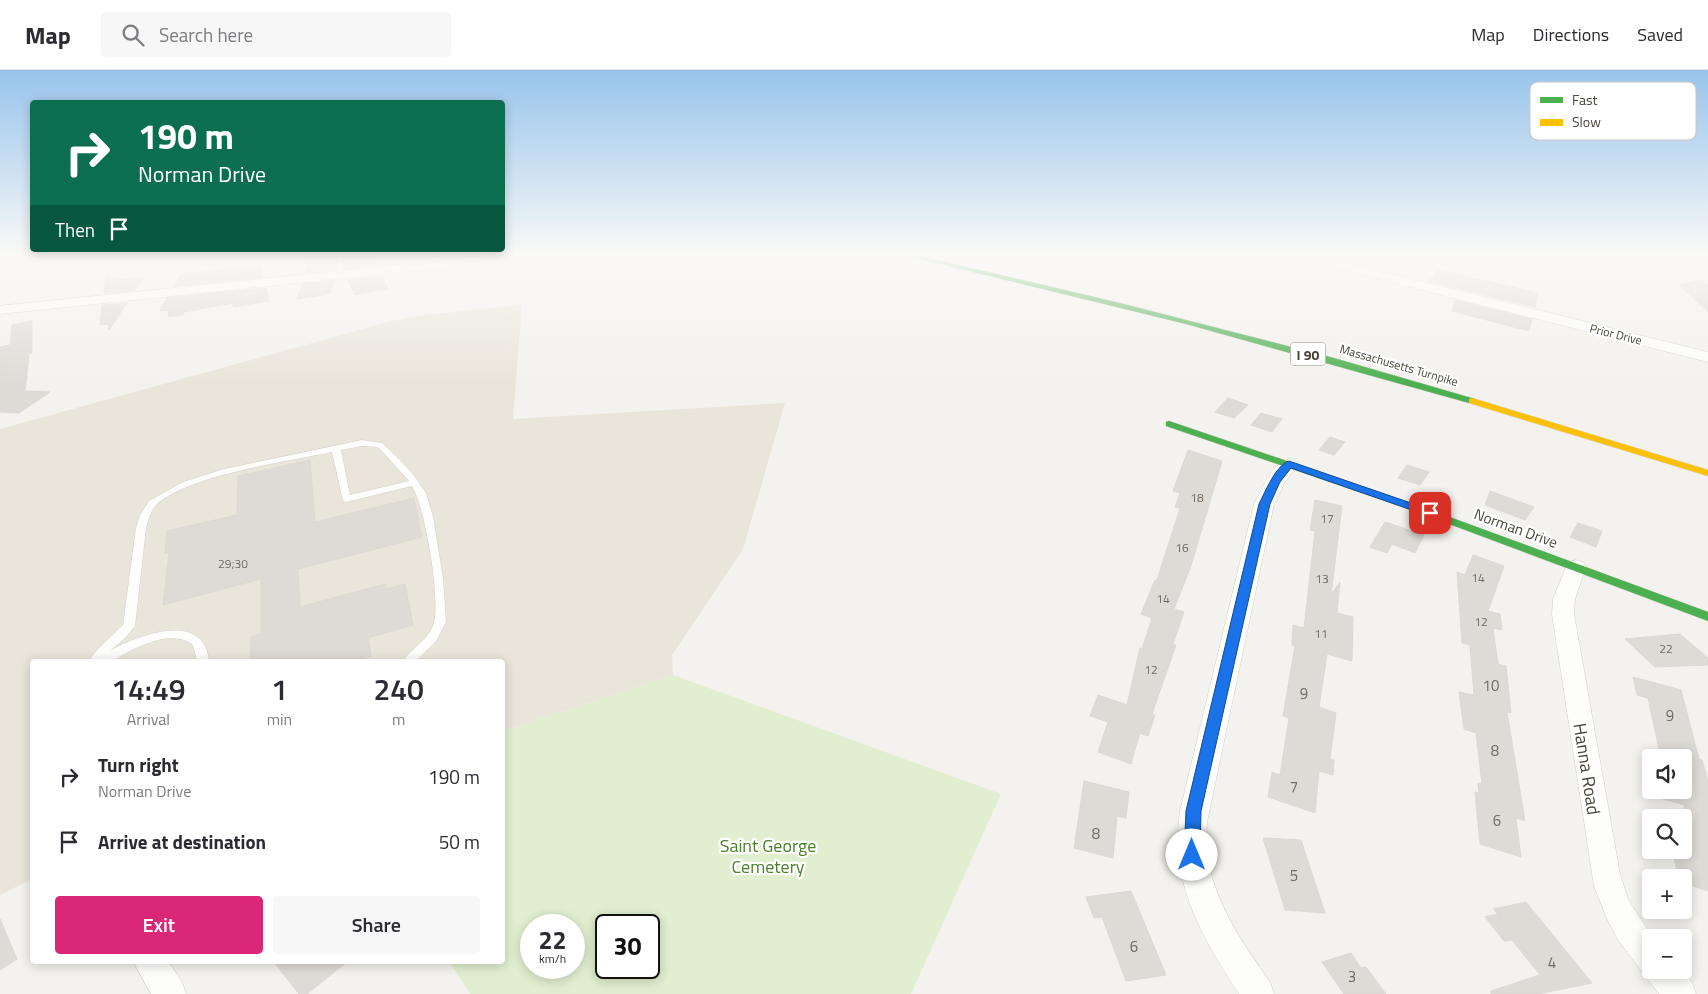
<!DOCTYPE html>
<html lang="en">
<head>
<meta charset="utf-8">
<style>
	body { margin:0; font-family:"Titillium Web",sans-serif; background:#f7f7f7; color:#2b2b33; height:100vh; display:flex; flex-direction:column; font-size:19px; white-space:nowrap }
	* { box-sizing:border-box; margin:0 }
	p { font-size:16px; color:#7c7c81 }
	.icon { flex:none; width:28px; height:28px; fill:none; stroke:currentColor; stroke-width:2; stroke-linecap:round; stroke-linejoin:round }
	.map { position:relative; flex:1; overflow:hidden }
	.sheet { position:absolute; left:30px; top:589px; width:475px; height:305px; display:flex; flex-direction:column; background:#fff; border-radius:5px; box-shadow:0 2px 12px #0003 }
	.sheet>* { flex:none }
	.hud { position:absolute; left:30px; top:30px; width:475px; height:152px; border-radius:5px; box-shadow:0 2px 12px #0003; background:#0b6e4f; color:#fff; overflow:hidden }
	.controls { position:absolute; left:1642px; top:679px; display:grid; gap:10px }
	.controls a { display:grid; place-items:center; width:50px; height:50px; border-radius:5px; background:#fff; box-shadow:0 2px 12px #0003; font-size:25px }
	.speed { position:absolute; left:520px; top:844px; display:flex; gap:10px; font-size:25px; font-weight:700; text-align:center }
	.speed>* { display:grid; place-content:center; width:65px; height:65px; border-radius:50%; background:#fff; box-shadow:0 2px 12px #0003; line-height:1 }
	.speed small { font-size:12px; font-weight:400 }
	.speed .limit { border:2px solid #111; border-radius:8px; background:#fff; color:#111 }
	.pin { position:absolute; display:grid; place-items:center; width:42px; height:42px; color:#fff; margin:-21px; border-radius:10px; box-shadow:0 2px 8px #0006 }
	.me { position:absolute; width:55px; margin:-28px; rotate:0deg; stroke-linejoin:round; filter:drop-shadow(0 0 4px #0008) }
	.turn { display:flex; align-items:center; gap:18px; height:105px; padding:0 25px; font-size:22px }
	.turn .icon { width:65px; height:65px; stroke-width:2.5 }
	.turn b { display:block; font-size:35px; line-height:42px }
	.then { display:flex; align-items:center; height:48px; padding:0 25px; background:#0003; gap:10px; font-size:19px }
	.eta { display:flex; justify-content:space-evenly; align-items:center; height:85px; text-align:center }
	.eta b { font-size:30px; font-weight:600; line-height:35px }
	.cta { display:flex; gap:10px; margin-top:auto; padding:10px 25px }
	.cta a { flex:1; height:58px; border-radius:5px; background:#db2777; color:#fff; font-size:20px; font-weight:600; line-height:58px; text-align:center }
	.cta a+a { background:#f7f7f7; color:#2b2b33 }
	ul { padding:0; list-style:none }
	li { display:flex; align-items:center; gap:15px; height:65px; padding:0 25px }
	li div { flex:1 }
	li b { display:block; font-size:19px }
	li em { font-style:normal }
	header { display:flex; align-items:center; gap:30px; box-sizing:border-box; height:70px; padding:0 25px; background:#fff; border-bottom:1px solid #e1e1e2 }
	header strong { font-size:24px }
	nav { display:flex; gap:28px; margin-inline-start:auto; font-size:18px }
	.search { width:350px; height:45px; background:#f7f7f7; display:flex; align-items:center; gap:12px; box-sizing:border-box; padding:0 18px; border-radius:5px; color:#7c7c81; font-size:19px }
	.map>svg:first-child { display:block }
</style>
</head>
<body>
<header>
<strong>Map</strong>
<div class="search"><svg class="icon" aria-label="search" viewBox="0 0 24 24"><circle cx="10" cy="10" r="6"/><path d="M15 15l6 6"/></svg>Search here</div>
<nav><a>Map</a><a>Directions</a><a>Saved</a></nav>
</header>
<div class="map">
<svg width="1708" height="924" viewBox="0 0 1708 924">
	<rect width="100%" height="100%" fill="#f4f2ee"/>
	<polygon fill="#eae5da" points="522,235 513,349 785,333 743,479 672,585 673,605 503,661 502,591 32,591 32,809 0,825 0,359 392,251 423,245"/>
	<path fill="#e1eecf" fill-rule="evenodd" d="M 673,605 L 1001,724 L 911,924 L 470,924 L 449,891 L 502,891 L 503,661 ZM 531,855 L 574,855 L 574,898 L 531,898 ZM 606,855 L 649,855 L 649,898 L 606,898 Z"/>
	<g fill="#dedbd6" stroke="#dcd9d4">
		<polygon points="371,184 377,195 344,199 340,188"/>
		<polygon points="329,186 328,190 338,189 335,200 305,203 310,188"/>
		<polygon points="260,195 263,207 174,216 181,204"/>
		<polygon points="1439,200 1538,223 1535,237 1429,211"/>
		<polygon points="106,206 120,209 144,207 135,220 104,223"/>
		<polygon points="382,206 388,218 355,225 348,210"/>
		<polygon points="1701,210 1708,215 1708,242 1679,215"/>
		<polygon points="333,211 330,224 297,229 302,214"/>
		<polygon points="266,218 269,231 233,237 233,233 184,242 183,245 168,247 169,240 160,241 167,228"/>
		<polygon points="1455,230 1532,249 1529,261 1452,241"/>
		<polygon points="127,233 109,260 108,254 100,255 102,235"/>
		<polygon points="32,251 32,283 29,284 25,321 50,322 19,343 0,342 0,277 10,275 12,255"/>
		<polygon points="1228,328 1248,335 1234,348 1215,342"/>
		<polygon points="1261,343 1282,349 1272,362 1251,355"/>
		<polygon points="1330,367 1345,372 1334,385 1319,380"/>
		<polygon points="1188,380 1222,391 1191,496 1174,539 1184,542 1173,574 1176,575 1152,644 1155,645 1148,666 1140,663 1131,694 1098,682 1108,652 1090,646 1098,625 1127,635 1140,578 1142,579 1152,548 1141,544 1155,510 1157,510 1180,438 1175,437 1180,423 1173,421"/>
		<polygon points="310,390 315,452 414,428 422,467 298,499 300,537 385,514 386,519 405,514 413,555 368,568 371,586 355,591 250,591 251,567 261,564 261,509 163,535 169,482 165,483 167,461 237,445 238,406"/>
		<polygon points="1407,395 1429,402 1420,415 1398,408"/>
		<polygon points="1490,421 1534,437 1525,450 1485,435"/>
		<polygon points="1315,430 1342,436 1331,525 1340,512 1337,543 1353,547 1352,591 1327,584 1319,637 1336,643 1330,689 1334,690 1333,705 1319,701 1315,743 1268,727 1272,702 1280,705 1289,648 1283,646 1295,576 1292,575 1293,555 1304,558 1315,461 1310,460"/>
		<polygon points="1385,452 1424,465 1415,483 1392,474 1387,483 1370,477"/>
		<polygon points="1578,453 1602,461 1596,477 1570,467"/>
		<polygon points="1473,485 1504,496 1488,541 1500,544 1502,560 1493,558 1498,594 1506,596 1511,643 1507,642 1525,751 1516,748 1521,787 1480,774 1475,722 1479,723 1478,713 1482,714 1476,663 1464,659 1459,622 1474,625 1470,575 1462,573 1457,502 1465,505"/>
		<polygon points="1680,564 1708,588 1708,595 1655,597 1625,569"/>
		<polygon points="1633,607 1681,620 1699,689 1702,690 1708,711 1708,821 1684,813 1684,808 1679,808 1672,780 1684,780 1684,735 1646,724 1647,720 1684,720 1684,688 1661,688 1648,628 1637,625"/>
		<polygon points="1084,711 1129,722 1126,748 1117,746 1113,788 1074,778"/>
		<polygon points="1263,768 1301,770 1325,843 1285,840"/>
		<polygon points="1131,821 1166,905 1126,911 1102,847 1094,848 1086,827"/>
		<polygon points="1526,832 1592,913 1538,924 1491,924 1491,921 1540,905 1512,870 1504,871 1485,847 1498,844 1493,839"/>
		<polygon points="0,849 17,889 0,900"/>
		<polygon points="1351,883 1361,898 1366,897 1386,924 1344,924 1322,892"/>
		<polygon points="273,891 348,891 307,924 299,924"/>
	</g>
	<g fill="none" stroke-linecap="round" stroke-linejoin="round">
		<defs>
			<path id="lane" d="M 362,370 L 382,373 L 397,387 L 412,403 L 426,423 L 433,447 L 443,508 L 446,552 L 436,571 L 416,591 L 403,591 C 411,578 427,571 433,556 C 442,535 425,436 412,416 L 346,432 L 343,431 L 332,382 C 286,392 192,404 157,434 C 151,440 148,450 146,458 L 135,556 L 125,568 L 110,581 C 138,565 204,540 209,591 L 197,591 L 193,575 C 175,560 144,573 126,583 C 121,585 116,590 112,591 C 106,593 95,591 88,591 L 98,579 L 123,555 L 136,458 L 140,445 L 149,431 L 183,412 L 224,399 ZM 362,376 L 377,377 L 381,380 L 409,411 L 350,425 L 341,380 Z"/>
			<g id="street">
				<polygon points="2,184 14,184 4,197 0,198"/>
				<polygon points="1318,184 1331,184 1347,193 1708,282 1708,292 1339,199 1327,193"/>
				<polygon points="1642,184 1679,184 1708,187 1708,195 1648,188"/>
				<polygon points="495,185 501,189 499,192 0,244 0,236"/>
				<path d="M 1289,389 L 1295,390 L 1298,394 L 1285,412 L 1274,434 L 1207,752 C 1201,815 1236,863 1270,912 L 1274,924 L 1239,924 C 1201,865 1170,814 1180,741 L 1254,434 C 1262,420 1272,393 1289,389 Z"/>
				<polygon points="1576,490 1583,492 1586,497 1575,529 1574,544 1620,804 1628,829 1653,868 1651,868 1651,900 1680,900 1692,912 1696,924 1659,924 1618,870 1607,849 1594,816 1552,544 1553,529 1566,497 1569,492"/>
				<polygon points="133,891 168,891 182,912 186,924 151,924"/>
			</g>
			<g id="fast">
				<polygon points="900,184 912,184 1120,233 1334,288 1475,329 1477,331 1475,333 1469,333 1186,254"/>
				<polygon points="1169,351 1417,435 1708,542 1708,551 1409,439 1166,356 1166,352"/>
			</g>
			<polygon id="slow" points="1472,328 1708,400 1708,406 1469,333 1469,329"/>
		</defs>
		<use href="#lane" stroke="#d2d0cb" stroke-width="1"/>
		<use href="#street" stroke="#d2d0cb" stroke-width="1"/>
		<use href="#fast" stroke="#d3cfc5" stroke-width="1"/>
		<use href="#slow" stroke="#d3cfc5" stroke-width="1"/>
		<use href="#lane" fill="#fdfdfc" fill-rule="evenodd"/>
		<use href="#street" fill="#fdfdfc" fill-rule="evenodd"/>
		<use href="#fast" fill="#4caf50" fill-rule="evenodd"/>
		<use href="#slow" fill="#ffc107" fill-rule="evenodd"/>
	</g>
	<linearGradient id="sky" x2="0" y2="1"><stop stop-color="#98c4ec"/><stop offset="0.59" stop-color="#faf9f7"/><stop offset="1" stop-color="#faf9f7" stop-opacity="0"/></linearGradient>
	<rect width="1708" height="313" fill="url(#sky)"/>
	<path fill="#1a73e8" stroke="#114b97" d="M 1289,391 L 1434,441 L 1436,443 L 1430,446 L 1426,445 L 1291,398 L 1280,412 L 1270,434 L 1201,741 L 1200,785 L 1198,790 L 1192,792 L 1186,790 L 1184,785 L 1186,741 L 1259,434 C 1265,422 1276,395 1289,391 Z"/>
	<g text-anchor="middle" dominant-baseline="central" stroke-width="4.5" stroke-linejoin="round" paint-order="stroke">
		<g font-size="12" fill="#4b4439" stroke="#fff">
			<text transform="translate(1616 264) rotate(14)">Prior Drive</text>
			<text transform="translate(1399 295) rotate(16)">Massachusetts Turnpike</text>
		</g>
		<g font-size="12" fill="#706a61">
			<text x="1197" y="427">18</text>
			<text x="1327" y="448">17</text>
			<text x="1182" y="477">16</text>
			<text x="233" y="493">29;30</text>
			<text x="1478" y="507">14</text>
			<text x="1322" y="508">13</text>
			<text x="1163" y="528">14</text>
			<text x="1481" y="551">12</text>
			<text x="1321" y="563">11</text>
			<text x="1666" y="578">22</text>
			<text x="1151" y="599">12</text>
		</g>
		<rect fill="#fff" stroke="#817c74" stroke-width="1" x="1290.5" y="272.5" width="35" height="23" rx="4"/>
		<g font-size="14" font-weight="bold" fill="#4b4439">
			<text x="1308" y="284">I 90</text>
		</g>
		<g font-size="15" fill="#4b4439" stroke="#fff">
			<text transform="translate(1516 458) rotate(20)">Norman Drive</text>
		</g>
		<g font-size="15" fill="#706a61">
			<text x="1491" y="615">10</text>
			<text x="1304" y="623">9</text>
			<text x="1670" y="645">9</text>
			<text x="1495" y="680">8</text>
			<text x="1294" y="716">7</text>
			<text x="1497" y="750">6</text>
			<text x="1096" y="763">8</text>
			<text x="1294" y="805">5</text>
			<text x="1134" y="876">6</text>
			<text x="1552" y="892">4</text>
			<text x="1352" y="906">3</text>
		</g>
		<g font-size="18" fill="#4b4439" stroke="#fff">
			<text transform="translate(1587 699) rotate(81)">Hanna Road</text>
		</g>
		<g font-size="18" fill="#4a7f2a" stroke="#fff">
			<text x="768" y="775">Saint George<tspan x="768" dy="21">Cemetery</tspan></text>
		</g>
	</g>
	<rect x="1530" y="12" width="166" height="58" rx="8" fill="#fff" stroke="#c9c7c4" stroke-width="1"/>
	<rect x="1540" y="27" width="23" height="6" fill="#4caf50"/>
	<rect x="1540" y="49" width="23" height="7" fill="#ffc107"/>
	<g font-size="14" fill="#4b4439">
		<text x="1572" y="35">Fast</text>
		<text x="1572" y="57">Slow</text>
	</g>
</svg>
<div class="controls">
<a><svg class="icon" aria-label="sound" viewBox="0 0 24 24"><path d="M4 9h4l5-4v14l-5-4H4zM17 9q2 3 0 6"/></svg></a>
<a><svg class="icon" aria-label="search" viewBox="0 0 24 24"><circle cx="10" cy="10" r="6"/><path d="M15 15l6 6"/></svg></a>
<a>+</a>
<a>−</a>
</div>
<div class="speed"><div>22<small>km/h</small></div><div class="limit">30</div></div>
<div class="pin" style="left:1430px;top:443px;background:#d93025"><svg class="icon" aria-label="arrive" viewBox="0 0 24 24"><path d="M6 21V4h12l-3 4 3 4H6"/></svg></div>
<svg class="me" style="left:1192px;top:785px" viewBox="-20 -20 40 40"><circle r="19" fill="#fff"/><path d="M0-13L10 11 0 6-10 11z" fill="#1a73e8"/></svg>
<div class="hud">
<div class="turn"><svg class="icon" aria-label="right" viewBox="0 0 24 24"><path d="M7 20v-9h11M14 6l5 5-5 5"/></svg><div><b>190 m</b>Norman Drive</div></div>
<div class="then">Then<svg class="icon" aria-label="arrive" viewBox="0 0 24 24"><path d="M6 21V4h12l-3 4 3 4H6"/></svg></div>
</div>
<section class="sheet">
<div class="eta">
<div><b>14:49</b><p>Arrival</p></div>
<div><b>1</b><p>min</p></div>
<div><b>240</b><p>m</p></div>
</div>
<ul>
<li><svg class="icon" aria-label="right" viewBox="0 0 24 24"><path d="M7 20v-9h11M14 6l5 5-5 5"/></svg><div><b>Turn right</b><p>Norman Drive</p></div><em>190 m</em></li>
<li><svg class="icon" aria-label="arrive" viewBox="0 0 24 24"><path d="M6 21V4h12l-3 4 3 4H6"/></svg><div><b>Arrive at destination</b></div><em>50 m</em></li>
</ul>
<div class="cta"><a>Exit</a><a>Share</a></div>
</section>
</div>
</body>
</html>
